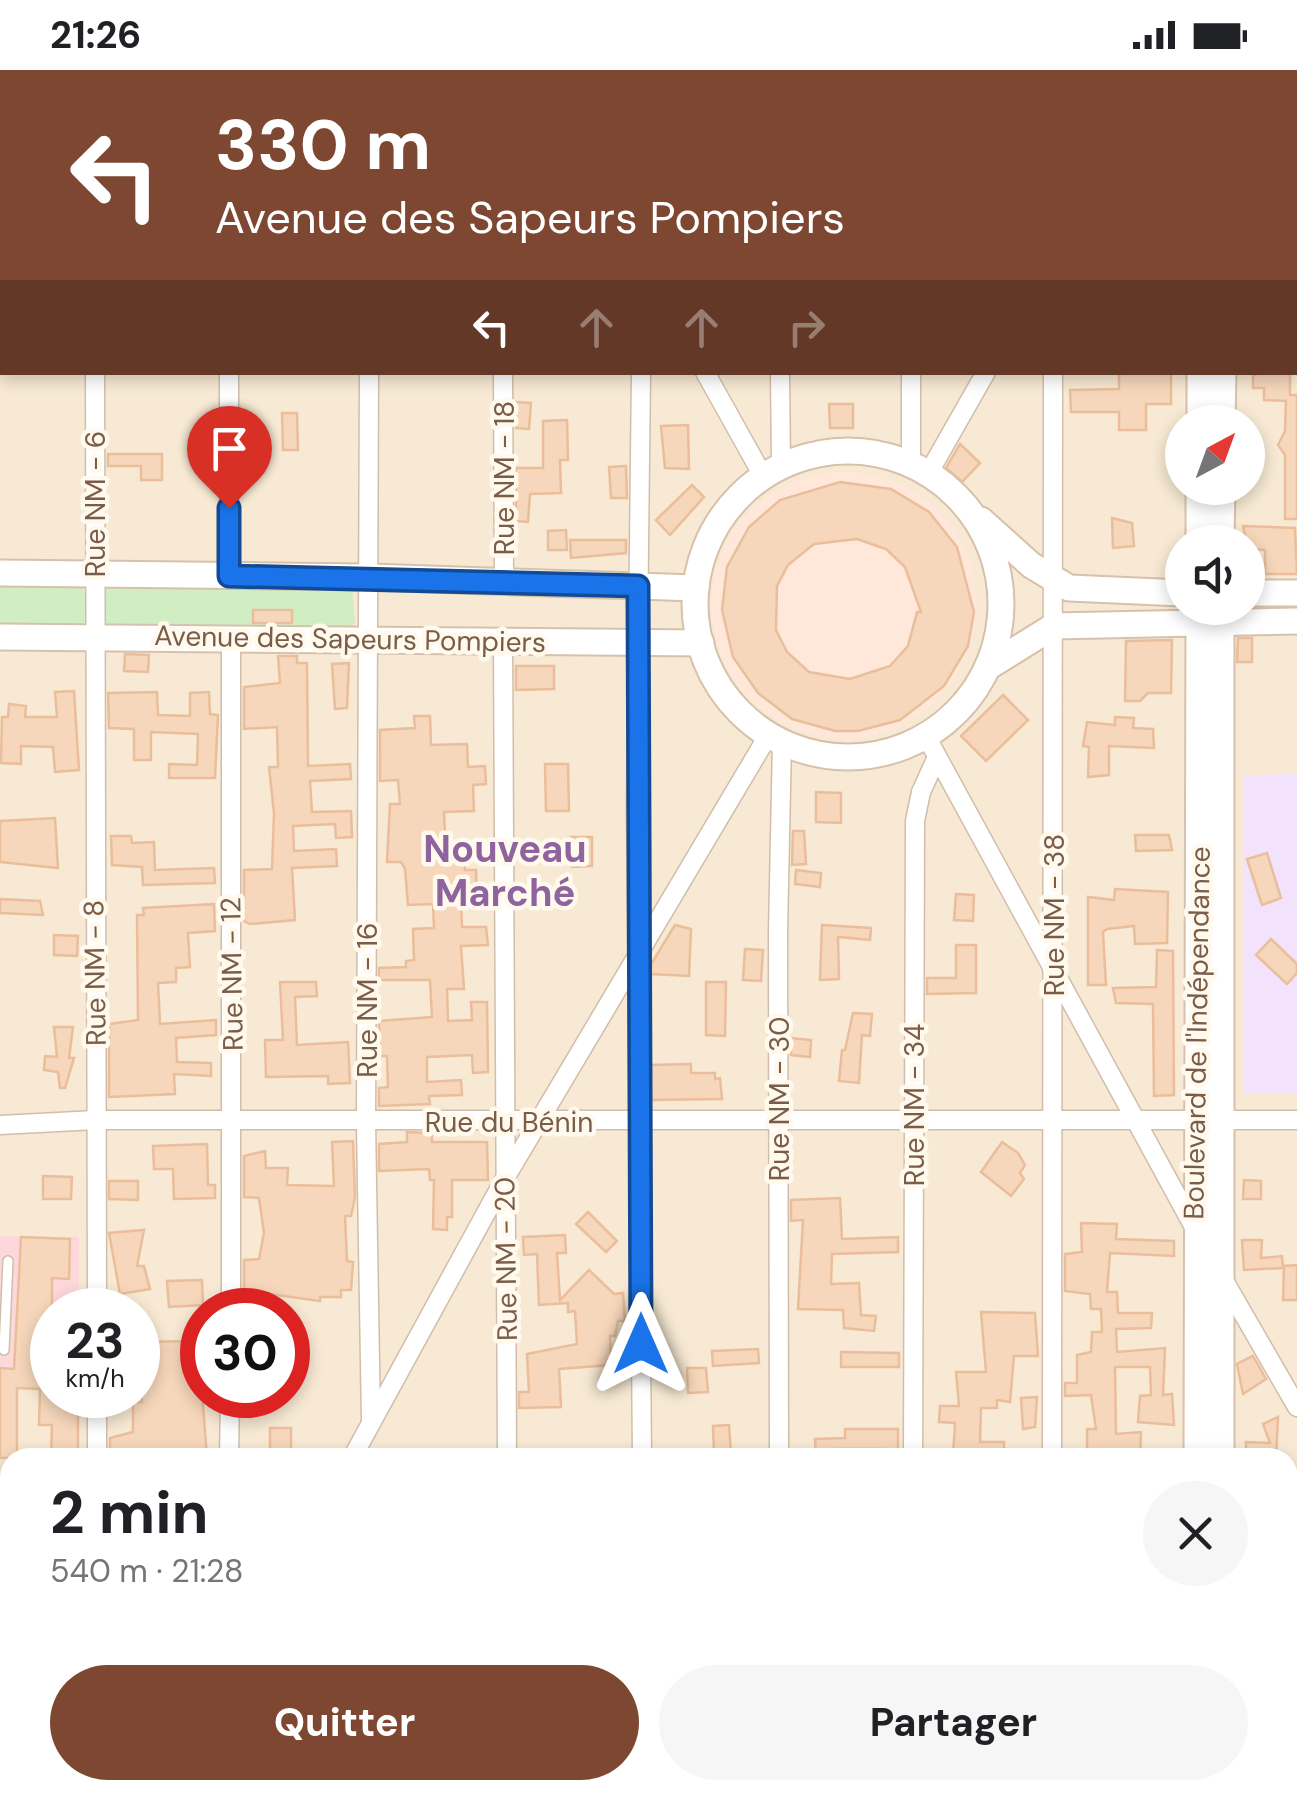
<!DOCTYPE html>
<html lang="fr">
<head>
<meta charset="utf-8">
<style>
	body { margin:0; font-family:"DM Sans",sans-serif; background:#f6f6f6; color:#202124; height:100vh; display:flex; flex-direction:column; font-size:38px; white-space:nowrap }
	* { box-sizing:border-box; margin:0 }
	p { font-size:32px; color:#757577 }
	.icon { flex:none; width:55px; height:55px; fill:none; stroke:currentColor; stroke-width:2; stroke-linecap:round; stroke-linejoin:round }
	.map { position:relative; flex:1; overflow:hidden }
	.sheet { position:absolute; left:0px; top:1378px; width:1298px; height:352px; display:flex; flex-direction:column; background:#fff; border-radius:30px 30px 0 0; box-shadow:0 5px 15px #0003 }
	.sheet>* { flex:none }
	.top-card { position:absolute; left:0px; top:0px; width:1298px; height:305px; box-shadow:0 5px 15px #0003; background:#7e4731; color:#fff; overflow:hidden }
	.needle { width:65px; rotate:41deg }
	.tools { position:absolute; left:1165px; top:335px; display:grid; gap:20px }
	.tools a { display:grid; place-items:center; width:100px; height:100px; border-radius:50%; background:#fff; box-shadow:0 5px 15px #0003; font-size:50px }
	.speed { position:absolute; left:30px; top:1218px; display:flex; gap:20px; font-size:50px; font-weight:700; text-align:center }
	.speed>* { display:grid; place-content:center; width:130px; height:130px; border-radius:50%; background:#fff; box-shadow:0 5px 15px #0003; line-height:1 }
	.speed small { font-size:25px; font-weight:400 }
	.speed .limit { border:15px solid #d22; background:#fff; color:#111 }
	.pin { position:absolute; display:grid; place-items:center; width:85px; height:85px; color:#fff; margin:-102px -42px; border-radius:50% 50% 50% 0; rotate:-45deg; box-shadow:0 0 10px #0007 }
	.pin .icon { rotate:45deg }
	.me { position:absolute; width:110px; margin:-55px; rotate:0deg; stroke-linejoin:round; filter:drop-shadow(0 0 8px #0008) }
	.turn { display:flex; align-items:center; gap:35px; height:210px; padding:0 50px; font-size:45px }
	.turn .icon { width:130px; height:130px; stroke-width:2.5 }
	.turn b { display:block; font-size:70px; line-height:85px }
	.lanes { display:flex; align-items:center; height:95px; padding:0 50px; background:#0003; justify-content:center; gap:50px; direction:ltr }
	.lanes .off { opacity:.35 }
	.round { display:grid; place-items:center; flex:none; width:105px; height:105px; border-radius:52px; background:#f6f6f6 }
	.overview { display:flex; align-items:center; justify-content:space-between; height:170px; padding:0 50px }
	h1 { font-size:60px; font-weight:700; line-height:75px }
	.button { display:flex; gap:20px; margin-top:auto; padding:20px 50px }
	.button a { flex:1; height:115px; border-radius:60px; background:#7e4731; color:#fff; font-size:40px; font-weight:700; line-height:115px; text-align:center }
	.button a+a { background:#f6f6f6; color:#202124 }
	.status { display:flex; justify-content:space-between; align-items:center; height:70px; padding:0 50px; background:#fff; direction:ltr }
	.status svg { height:28px; fill:currentColor }
	.map>svg:first-child { display:block }
</style>
</head>
<body>
<div class="status"><b>21:26</b><svg viewBox="0 0 49 12"><path d="M0 12V9h3v3zM5 12V6h3v6zM10 12V3h3v9zM15 12V0h3v12zM26 1h20v11H26zM47 4h2v5h-2z"/></svg></div>
<div class="map">
<svg width="1297" height="1729" viewBox="0 0 1297 1729">
	<rect width="100%" height="100%" fill="#fef6e6"/>
	<path fill="#f7e9d3" fill-rule="evenodd" d="M 0,0 L 1297,0 L 1297,1729 L 0,1729 ZM 2,2 L 1295,2 L 1295,302 L 2,302 ZM 1182,352 L 1248,352 L 1248,418 L 1182,418 ZM 1182,472 L 1248,472 L 1248,538 L 1182,538 ZM 52,1240 L 138,1240 L 138,1325 L 52,1325 ZM 202,1240 L 288,1240 L 288,1325 L 202,1325 ZM 10,1388 L 1288,1388 L 1288,1720 L 10,1720 Z"/>
	<circle fill="#ffe7d9" cx="844" cy="535" r="133"/>
	<polygon fill="#f3e2fb" points="1297,704 1297,1023 1244,1023 1243,705"/>
	<polygon fill="#fdd8da" points="0,1166 79,1167 79,1240 52,1240 52,1299 0,1298"/>
	<g fill="#d1eec2">
		<polygon points="0,514 83,514 88,541 83,557 0,556"/>
		<polygon points="104,515 352,517 355,553 348,560 103,559"/>
	</g>
	<g fill="#f6d7bb" stroke="#eabe9a" stroke-width="2.5" fill-rule="evenodd">
		<polygon points="1119,302 1171,302 1171,334 1146,334 1146,360 1119,360 1119,342 1071,342 1070,320 1119,319"/>
		<polygon points="1264,302 1290,302 1290,325 1297,325 1297,449 1285,449 1285,385 1278,375 1285,361 1286,331 1264,330 1264,318 1253,318 1253,305"/>
		<polygon points="516,332 531,333 529,359 516,358"/>
		<polygon points="829,334 853,334 853,358 830,358"/>
		<polygon points="282,343 297,343 298,380 283,380"/>
		<polygon points="567,350 568,390 560,390 561,423 530,424 528,452 516,451 516,398 543,398 543,351"/>
		<polygon points="688,355 689,399 665,398 661,356"/>
		<polygon points="960,374 980,393 962,412 946,398"/>
		<polygon points="108,384 162,384 162,410 141,410 141,396 108,396"/>
		<polygon points="626,396 627,428 611,428 609,397"/>
		<path d="M 840,412 L 891,419 L 929,442 L 957,477 L 974,542 L 968,576 L 944,616 L 900,650 L 858,661 L 835,661 L 792,649 L 758,623 L 733,587 L 722,540 L 727,497 L 749,457 L 780,430 ZM 857,469 L 886,479 L 905,497 L 921,542 L 917,542 L 908,576 L 890,596 L 850,609 L 809,602 L 787,582 L 776,560 L 777,516 L 788,495 L 814,474 Z"/>
		<polygon points="692,415 704,427 670,465 656,450"/>
		<polygon points="1112,448 1132,453 1134,476 1113,478"/>
		<polygon points="1243,456 1295,458 1297,504 1265,504 1265,480 1248,479"/>
		<polygon points="566,460 567,480 548,480 548,461"/>
		<polygon points="570,470 626,470 626,483 571,488"/>
		<rect x="253" y="540" width="39" height="13"/>
		<polygon points="1238,568 1252,568 1252,592 1237,592"/>
		<polygon points="1172,570 1171,623 1148,623 1140,631 1125,631 1126,571"/>
		<polygon points="125,584 149,585 148,602 124,601"/>
		<polygon points="278,586 297,586 297,593 307,593 308,696 350,694 351,709 310,711 312,742 351,741 352,767 336,768 335,754 293,756 294,781 336,779 337,796 292,798 295,850 250,854 244,851 244,800 272,799 274,743 269,697 278,697 277,657 244,659 244,617 280,613"/>
		<polygon points="349,593 347,638 335,639 332,594"/>
		<polygon points="516,596 554,596 554,619 516,620"/>
		<polygon points="74,621 79,700 55,702 53,677 21,676 21,694 1,693 2,647 8,647 9,634 26,636 25,647 57,647 55,622"/>
		<polygon points="157,622 158,645 190,646 190,623 209,622 210,644 218,645 215,708 169,708 169,694 197,695 198,664 151,662 151,690 134,690 134,659 109,658 108,623"/>
		<polygon points="1003,625 1028,650 986,691 961,666"/>
		<polygon points="414,646 430,646 431,675 467,674 468,697 485,696 486,714 473,715 474,741 444,742 446,784 464,783 465,800 476,800 477,828 461,828 462,857 486,857 488,875 461,876 464,919 447,919 448,951 472,950 471,932 487,932 488,1002 473,1003 472,985 427,987 427,1012 461,1010 462,1025 429,1026 430,1034 379,1036 379,1018 388,1017 387,986 380,986 379,951 432,947 430,910 379,910 379,898 406,897 406,891 414,890 413,859 434,858 433,834 408,835 405,799 401,792 387,792 390,734 400,734 398,710 380,711 380,660 415,658"/>
		<polygon points="1115,647 1134,648 1133,658 1153,659 1154,678 1109,676 1109,705 1088,707 1089,677 1083,676 1087,652 1115,655"/>
		<polygon points="545,694 568,694 569,741 546,741"/>
		<polygon points="816,722 841,723 841,753 816,752"/>
		<polygon points="55,748 58,798 0,792 0,751"/>
		<polygon points="793,761 804,761 806,794 792,795"/>
		<polygon points="1135,765 1169,765 1172,780 1136,781"/>
		<polygon points="111,766 131,766 132,773 154,772 155,800 214,798 215,813 143,815 142,797 112,795"/>
		<polygon points="571,767 592,767 592,796 572,797"/>
		<polygon points="1267,783 1281,828 1262,835 1247,789"/>
		<polygon points="796,800 821,803 820,817 795,814"/>
		<polygon points="1115,819 1168,822 1167,873 1135,874 1134,856 1107,859 1103,862 1106,915 1088,915 1088,827 1114,830"/>
		<polygon points="956,824 974,825 973,851 954,850"/>
		<polygon points="0,829 40,831 43,845 0,843"/>
		<polygon points="214,834 215,861 188,863 190,897 176,898 176,912 158,913 160,954 216,950 216,965 176,968 177,992 211,993 211,1006 174,1004 175,1024 109,1027 109,954 138,950 137,845 144,845 143,838"/>
		<polygon points="675,855 691,859 689,906 650,904 650,896"/>
		<polygon points="822,855 871,858 870,870 838,867 839,909 820,910"/>
		<polygon points="54,865 78,866 77,886 54,885"/>
		<polygon points="1271,869 1297,894 1297,903 1287,914 1256,885"/>
		<polygon points="956,875 976,875 976,923 927,924 927,908 956,908"/>
		<polygon points="745,879 763,880 761,911 743,910"/>
		<polygon points="1157,880 1173,881 1174,1025 1154,1026 1153,934 1116,933 1113,918 1156,917"/>
		<polygon points="280,912 316,912 317,926 295,927 297,975 348,972 350,1013 328,1014 328,1006 266,1007 265,970 283,970"/>
		<polygon points="706,912 726,912 725,966 706,965"/>
		<polygon points="853,943 872,944 870,966 862,965 859,1013 839,1011 842,980 845,980"/>
		<polygon points="54,957 73,957 69,988 74,988 65,1018 60,1018 58,1002 44,1000 45,986 57,987"/>
		<polygon points="791,968 811,970 810,987 791,985"/>
		<polygon points="691,994 691,1003 715,1003 715,1009 720,1008 722,1029 651,1030 651,995"/>
		<polygon points="407,1062 432,1063 432,1072 487,1072 488,1110 452,1110 452,1147 447,1147 447,1160 433,1159 434,1110 430,1110 429,1099 379,1101 379,1074 407,1072"/>
		<polygon points="353,1071 355,1127 351,1146 345,1146 347,1191 353,1192 351,1220 341,1220 341,1227 320,1227 320,1231 270,1224 244,1225 244,1190 259,1189 264,1163 259,1128 244,1127 244,1086 265,1081 266,1098 288,1098 287,1115 334,1116 332,1072"/>
		<polygon points="1002,1072 1018,1083 1025,1095 1020,1103 1024,1109 1011,1126 981,1102"/>
		<polygon points="207,1074 208,1115 215,1115 215,1128 174,1129 173,1099 154,1099 153,1076"/>
		<polygon points="43,1106 72,1107 71,1129 43,1129"/>
		<polygon points="1244,1110 1261,1111 1261,1129 1243,1129"/>
		<polygon points="109,1111 138,1111 138,1130 109,1129"/>
		<polygon points="840,1128 842,1169 898,1167 898,1182 832,1184 831,1214 859,1213 861,1245 876,1246 874,1261 844,1258 843,1240 798,1239 803,1150 791,1151 791,1130"/>
		<polygon points="588,1142 617,1171 606,1182 576,1154"/>
		<polygon points="1081,1153 1117,1154 1116,1169 1174,1171 1174,1186 1110,1183 1107,1222 1117,1222 1118,1243 1152,1243 1151,1258 1116,1259 1117,1282 1165,1278 1163,1325 1172,1324 1174,1355 1138,1352 1140,1326 1151,1325 1150,1297 1115,1297 1116,1364 1141,1362 1140,1388 1087,1388 1087,1359 1096,1359 1091,1325 1065,1326 1065,1313 1077,1313 1077,1285 1091,1282 1092,1262 1102,1262 1101,1239 1091,1239 1090,1224 1065,1221 1065,1184 1082,1182"/>
		<polygon points="144,1160 137,1196 144,1196 150,1219 120,1224 109,1163"/>
		<polygon points="565,1165 566,1183 557,1183 560,1230 589,1200 614,1224 623,1223 625,1251 618,1251 615,1266 610,1266 611,1295 559,1299 561,1337 519,1338 519,1322 529,1322 527,1284 577,1274 575,1241 568,1242 568,1233 539,1235 537,1184 524,1185 523,1167"/>
		<polygon points="21,1167 70,1169 69,1209 52,1208 52,1325 78,1325 78,1388 51,1388 52,1355 39,1355 40,1319 17,1318 17,1388 0,1388 0,1298 14,1299"/>
		<polygon points="1242,1170 1262,1170 1261,1188 1282,1186 1283,1198 1244,1200"/>
		<polygon points="1297,1195 1297,1230 1283,1230 1284,1196"/>
		<polygon points="202,1210 203,1235 169,1237 167,1211"/>
		<polygon points="981,1242 1035,1243 1038,1286 1014,1286 1010,1332 997,1330 997,1338 981,1338 980,1372 1004,1372 1004,1384 953,1386 955,1353 939,1352 940,1336 959,1336 956,1302 986,1302"/>
		<polygon points="198,1271 207,1387 110,1388 110,1368 133,1362 133,1332 142,1332 138,1272"/>
		<polygon points="758,1279 759,1293 713,1296 712,1281"/>
		<polygon points="841,1282 899,1283 899,1297 841,1297"/>
		<polygon points="1253,1286 1266,1309 1243,1324 1237,1294"/>
		<polygon points="687,1298 706,1298 708,1322 688,1323"/>
		<polygon points="1037,1327 1035,1357 1023,1359 1021,1328"/>
		<polygon points="1278,1347 1276,1388 1246,1388 1246,1372 1270,1373 1263,1354"/>
		<polygon points="729,1355 731,1383 714,1384 713,1356"/>
		<rect x="270" y="1358" width="21" height="30"/>
		<polygon points="845,1359 898,1359 898,1385 883,1385 883,1379 837,1379 838,1388 816,1388 815,1369 845,1368"/>
	</g>
	<g fill="none" stroke-linecap="round" stroke-linejoin="round">
		<defs>
			<polyline id="lane" points="4,1280 8,1191"/>
			<g id="street">
				<polyline points="96,0 96,2"/>
				<polyline points="368,0 368,2"/>
				<polyline points="504,0 504,2"/>
				<polyline points="535,0 537,2"/>
				<polyline points="228,2 228,0"/>
				<polyline points="639,2 639,0"/>
				<polyline points="778,2 778,0"/>
				<polyline points="911,2 911,0"/>
				<polyline points="1295,24 1297,24"/>
				<polyline points="0,31 2,31"/>
				<polyline points="95,302 97,1240"/>
				<polyline points="229,302 229,505"/>
				<polyline points="369,302 366,1053 371,1353"/>
				<polyline points="503,302 504,513"/>
				<polyline points="641,302 636,737 642,1388"/>
				<polyline points="705,302 763,406"/>
				<polyline points="780,302 781,396"/>
				<polyline points="911,395 911,302"/>
				<polyline points="928,404 986,302"/>
				<polyline points="231,567 231,1240"/>
				<polyline points="503,570 507,1388"/>
				<polyline points="926,666 1195,1159"/>
				<polyline points="0,1055 96,1050 1297,1050"/>
				<polyline points="1222,1207 1297,1337"/>
				<polyline points="97,1325 97,1388"/>
				<polyline points="229,1388 230,1325"/>
				<polyline points="352,1388 504,1110 769,664"/>
				<polyline points="779,1388 778,862 782,672"/>
				<polyline points="913,1388 915,751 921,722 937,687"/>
				<polyline points="1052,1388 1053,302"/>
				<polyline points="0,1633 10,1630"/>
				<polyline points="338,1720 349,1729"/>
				<polyline points="608,1720 618,1729"/>
				<polyline points="863,1720 868,1729"/>
				<polyline points="217,1729 226,1720"/>
				<polyline points="579,1729 587,1720"/>
			</g>
			<g id="secondary">
				<polyline points="1200,2 1200,0"/>
				<polyline points="1225,2 1225,0"/>
				<polyline points="1200,352 1200,302"/>
				<polyline points="1222,352 1223,302"/>
				<circle cx="848" cy="534" r="153"/>
				<polyline points="981,450 1031,495 1069,518 1182,523"/>
				<polyline points="1199,472 1199,418"/>
				<polyline points="1221,472 1222,418"/>
				<polyline points="0,503 370,507 696,518"/>
				<polyline points="1248,523 1297,523"/>
				<polyline points="0,567 701,573"/>
				<polyline points="988,597 1054,556 1297,551"/>
				<polyline points="1197,1388 1199,538"/>
				<polyline points="1221,1388 1221,538"/>
				<polyline points="0,1570 10,1574"/>
				<polyline points="1207,1720 1207,1729"/>
			</g>
			<g id="primary">
				<polyline points="1288,1590 1297,1590"/>
				<polyline points="0,1600 10,1597"/>
			</g>
		</defs>
		<use href="#lane" stroke="#d1beaa" stroke-width="12"/>
		<use href="#street" stroke="#d1beaa" stroke-width="21"/>
		<use href="#secondary" stroke="#d7c1aa" stroke-width="29"/>
		<use href="#primary" stroke="#dcd5cf" stroke-width="31"/>
		<use href="#lane" stroke="#fff" stroke-width="9"/>
		<use href="#street" stroke="#fff" stroke-width="18"/>
		<use href="#secondary" stroke="#fff" stroke-width="25"/>
		<use href="#primary" stroke="#ffe19c" stroke-width="28"/>
	</g>
	<g fill="none" stroke-linecap="round" stroke-linejoin="round">
		<defs>
			<polyline id="route" points="229,438 229,506 638,516 641,1274"/>
		</defs>
		<use href="#route" stroke="#114b97" stroke-width="25"/>
		<use href="#route" stroke="#1a73e8" stroke-width="18"/>
	</g>
	<g text-anchor="middle" dominant-baseline="central" stroke-width="9" stroke-linejoin="round" paint-order="stroke">
		<g font-size="28" fill="#7a5d48" stroke="#fff9ee">
			<text transform="translate(504 408) rotate(-90)">Rue NM - 18</text>
			<text transform="translate(95 434) rotate(-90)">Rue NM - 6</text>
			<text transform="translate(350 569) rotate(1)">Avenue des Sapeurs Pompiers</text>
			<text transform="translate(1054 845) rotate(-90)">Rue NM - 38</text>
			<text transform="translate(95 903) rotate(-91)">Rue NM - 8</text>
			<text transform="translate(232 904) rotate(-91)">Rue NM - 12</text>
			<text transform="translate(367 930) rotate(-90)">Rue NM - 16</text>
			<text transform="translate(1197 963) rotate(-89)">Boulevard de l'Indépendance</text>
			<text transform="translate(779 1029) rotate(-90)">Rue NM - 30</text>
			<text transform="translate(914 1035) rotate(-90)">Rue NM - 34</text>
			<text x="509" y="1052">Rue du Bénin</text>
			<text transform="translate(506 1189) rotate(-91)">Rue NM - 20</text>
		</g>
		<g font-size="38" font-weight="bold" fill="#8e639e" stroke="#fff9ee">
			<text x="505" y="779">Nouveau<tspan x="505" dy="44">Marché</tspan></text>
		</g>
	</g>
</svg>
<div class="tools">
<a><svg class="needle" viewBox="-14 -14 28 28"><path d="M0-13l5 13h-10z" fill="#e53935"/><path d="M0 13l5-13h-10z" fill="#757577"/></svg></a>
<a><svg class="icon" aria-label="sound" viewBox="0 0 24 24"><path d="M4 9h4l5-4v14l-5-4H4zM17 9q2 3 0 6"/></svg></a>
</div>
<div class="speed"><div>23<small>km/h</small></div><div class="limit">30</div></div>
<div class="pin" style="left:229px;top:438px;background:#d93025"><svg class="icon" aria-label="arrive" viewBox="0 0 24 24"><path d="M6 21V4h12l-3 4 3 4H6"/></svg></div>
<svg class="me" style="left:641px;top:1274px" viewBox="-20 -20 40 40"><path d="M0-17L14 15 0 8-14 15z" fill="#1a73e8" stroke="#fff" stroke-width="4"/></svg>
<div class="top-card">
<div class="turn"><svg class="icon" aria-label="left" viewBox="0 0 24 24"><path d="M17 20v-9H6M10 6l-5 5 5 5"/></svg><div><b>330 m</b>Avenue des Sapeurs Pompiers</div></div>
<div class="lanes"><svg class="icon" aria-label="left" viewBox="0 0 24 24"><path d="M17 20v-9H6M10 6l-5 5 5 5"/></svg><svg class="icon off" aria-label="ahead" viewBox="0 0 24 24"><path d="M12 20V5M6 11l6-6 6 6"/></svg><svg class="icon off" aria-label="ahead" viewBox="0 0 24 24"><path d="M12 20V5M6 11l6-6 6 6"/></svg><svg class="icon off" aria-label="right" viewBox="0 0 24 24"><path d="M7 20v-9h11M14 6l5 5-5 5"/></svg></div>
</div>
<section class="sheet">
<div class="overview"><div><h1>2 min</h1><p>540 m · 21:28</p></div><a class="round"><svg class="icon" aria-label="close" viewBox="0 0 24 24"><path d="M6 6l12 12M18 6L6 18"/></svg></a></div>
<div class="button"><a>Quitter</a><a>Partager</a></div>
</section>
</div>
</body>
</html>
